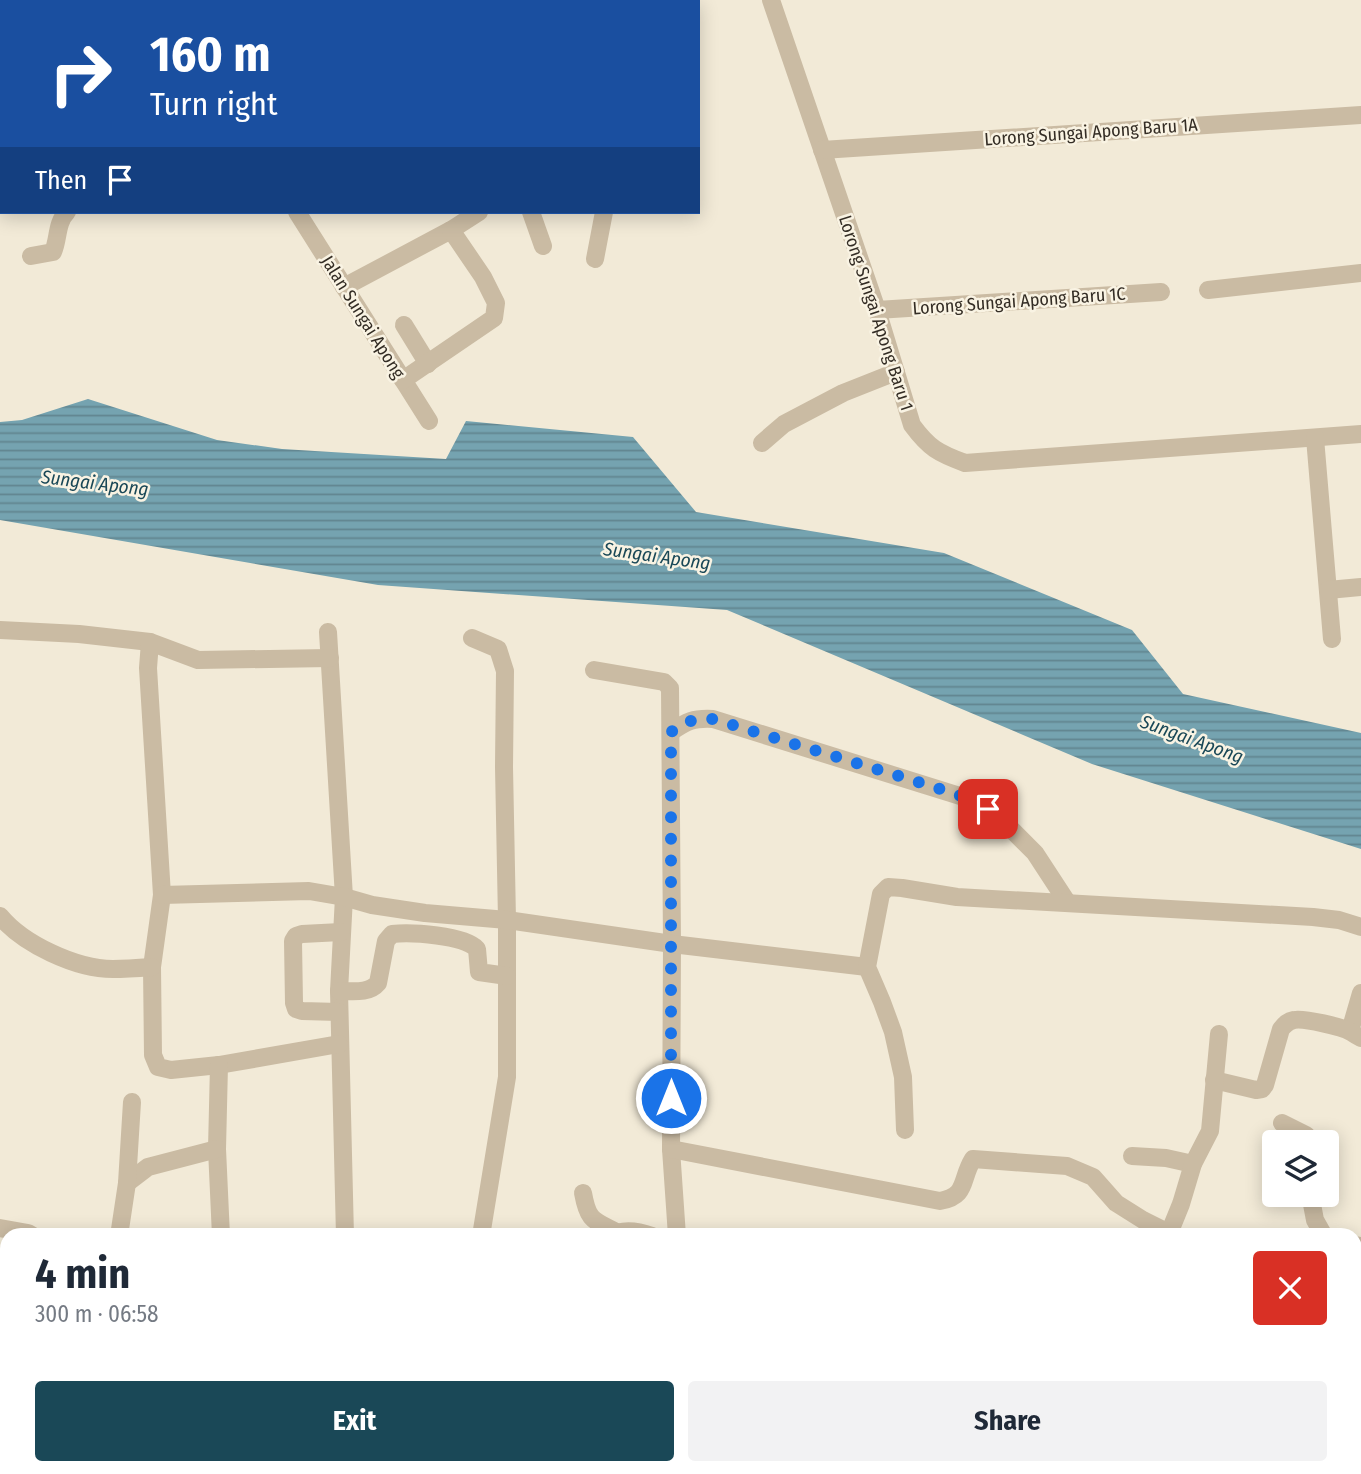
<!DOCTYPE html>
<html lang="en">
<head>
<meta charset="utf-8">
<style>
	body { margin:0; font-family:"Fira Sans Condensed",sans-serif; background:#f2f2f3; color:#1f2937; height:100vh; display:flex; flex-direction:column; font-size:26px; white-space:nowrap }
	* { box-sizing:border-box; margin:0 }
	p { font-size:23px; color:#747a83 }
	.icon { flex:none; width:38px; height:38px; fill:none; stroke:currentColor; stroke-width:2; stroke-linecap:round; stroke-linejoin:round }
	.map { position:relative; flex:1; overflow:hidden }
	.drawer { position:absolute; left:0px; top:1228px; width:1362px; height:247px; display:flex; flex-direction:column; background:#fff; border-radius:21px 21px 0 0; box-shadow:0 4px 18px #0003 }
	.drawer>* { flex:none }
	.hud { position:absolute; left:0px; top:0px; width:700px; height:214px; box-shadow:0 4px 18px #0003; background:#1a4fa0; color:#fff; overflow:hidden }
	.fabs { position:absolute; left:1262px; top:1130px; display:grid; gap:14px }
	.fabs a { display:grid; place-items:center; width:77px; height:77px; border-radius:7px; background:#fff; box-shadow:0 4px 18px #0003; font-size:35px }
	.pin { position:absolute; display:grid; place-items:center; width:60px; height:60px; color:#fff; margin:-30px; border-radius:14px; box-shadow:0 4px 10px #0006 }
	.me { position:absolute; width:77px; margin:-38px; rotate:0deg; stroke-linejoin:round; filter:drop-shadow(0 0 5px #0008) }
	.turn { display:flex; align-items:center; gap:24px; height:147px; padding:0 35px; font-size:32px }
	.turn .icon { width:91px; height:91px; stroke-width:2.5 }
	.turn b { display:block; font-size:49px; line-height:60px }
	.then { display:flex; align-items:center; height:66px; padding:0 35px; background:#0003; gap:14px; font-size:26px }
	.round { display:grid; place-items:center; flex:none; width:74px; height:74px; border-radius:7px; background:#f2f2f3 }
	.overview { display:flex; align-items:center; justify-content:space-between; height:119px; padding:0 35px }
	h1 { font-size:42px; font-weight:700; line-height:52px }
	.button { display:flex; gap:14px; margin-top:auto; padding:14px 35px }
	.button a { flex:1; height:80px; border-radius:7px; background:#1a4857; color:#fff; font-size:28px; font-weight:700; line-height:80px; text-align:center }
	.button a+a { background:#f2f2f3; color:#1f2937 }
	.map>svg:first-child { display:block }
</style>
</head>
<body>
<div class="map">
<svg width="1361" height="1474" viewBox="0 0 1361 1474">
	<defs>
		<pattern id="water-rules" width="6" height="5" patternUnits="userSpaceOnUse" patternTransform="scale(1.75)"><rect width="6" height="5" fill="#75a3b0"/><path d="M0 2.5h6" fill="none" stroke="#61858f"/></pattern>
	</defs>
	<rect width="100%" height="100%" fill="#f2ead7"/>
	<polygon fill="url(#water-rules)" points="88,399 217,440 282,449 446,459 466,421 633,437 696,512 944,553 1132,630 1183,694 1361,733 1361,849 1092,764 727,610 378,585 0,520 0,422 22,420"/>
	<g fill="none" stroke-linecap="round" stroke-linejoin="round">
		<g stroke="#cabba3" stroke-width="18">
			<polyline points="197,0 198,2"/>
			<polyline points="317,0 317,2"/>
			<polyline points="407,0 407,2"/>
			<polyline points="637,0 638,2"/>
			<path d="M 771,0 L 877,310 L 912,425 C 929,448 938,453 965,463 L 1361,434"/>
			<polyline points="18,2 19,0"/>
			<polyline points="533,2 539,0"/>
			<polyline points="0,22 2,20"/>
			<polyline points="822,150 1361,115"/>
			<polyline points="297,212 429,421"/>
			<polyline points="531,212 543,246"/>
			<path d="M 31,256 L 53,252 C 59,238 56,223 67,212"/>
			<polyline points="595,259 604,212"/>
			<polyline points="344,287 451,230 479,212"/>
			<polyline points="1208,290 1361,273"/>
			<polyline points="877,310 1161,292"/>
			<polyline points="404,325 428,364"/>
			<polyline points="403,380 494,318 496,303 483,277 451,230"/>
			<polyline points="1315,438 1332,639"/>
			<polyline points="762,443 784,424 843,393 896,372"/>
			<polyline points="1328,590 1361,587"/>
			<polyline points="0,630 79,634 150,642"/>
			<polyline points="328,632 344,897 339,991 345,1236"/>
			<polyline points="472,638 498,649 505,671 504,767 507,920 507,1077 481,1236"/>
			<polyline points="330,658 198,660 150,642 148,668 162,895 152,967 153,1055 158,1067 171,1070 219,1065 339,1044"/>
			<polyline points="594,670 664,682 670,688 672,944 671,1149 677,1236"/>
			<path d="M 671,732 C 687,721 693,718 713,719 L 976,801 L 999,817 L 1035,853 L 1067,902"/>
			<polyline points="162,895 309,891 344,897 372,905 425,913 507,920 672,944 867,967"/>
			<path d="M 0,916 C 23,944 76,969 113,969 C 126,969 139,968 152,967"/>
			<path d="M 339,991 C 352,991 369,994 378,983 L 386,941 L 392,934 C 411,932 464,935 477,949 L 479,972 L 507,976"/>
			<polyline points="339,1012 302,1011 296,1009 294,1003 293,941 296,936 302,934 341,932"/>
			<polyline points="1350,1031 1361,993"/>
			<polyline points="219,1065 217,1149 221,1236"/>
			<path d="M 1214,1080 L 1256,1090 L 1262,1089 L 1265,1085 L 1281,1029 C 1285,1024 1288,1021 1294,1020 C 1304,1018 1343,1027 1351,1032 C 1354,1034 1357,1036 1361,1038"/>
			<polyline points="1282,1123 1306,1135 1313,1143"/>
			<polyline points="905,1130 903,1077 893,1032 882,1002 867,967 881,894 888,887 902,888 957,897 1313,917 1339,920 1361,927"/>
			<path d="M 671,1149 L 940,1201 C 968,1196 960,1180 973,1159 L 1067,1166 L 1093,1177 L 1116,1203 L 1143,1220 L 1169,1233"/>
			<polyline points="1132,1156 1166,1158 1193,1164"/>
			<polyline points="127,1183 148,1167 217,1149"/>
			<path d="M 583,1193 C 588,1221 593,1220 616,1232"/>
			<polyline points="1312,1195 1311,1199 1315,1220 1324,1236"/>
			<polyline points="0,1228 28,1233 33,1236"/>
			<polyline points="119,1236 127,1183 132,1102"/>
			<path d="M 611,1236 C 623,1228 638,1231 652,1236"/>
			<polyline points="1168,1236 1181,1204 1193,1164 1210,1131 1219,1034"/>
			<polyline points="1354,1245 1361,1246"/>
			<polyline points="0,1381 7,1380"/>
			<polyline points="1354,1442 1361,1457"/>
			<polyline points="967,1468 986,1474"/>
			<polyline points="1236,1468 1240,1474"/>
			<polyline points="809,1474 815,1468"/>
		</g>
	</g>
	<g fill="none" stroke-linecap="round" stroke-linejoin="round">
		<path stroke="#1a73e8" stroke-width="12" stroke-dasharray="0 21.6" d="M 671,1098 L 671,732 C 687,721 693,718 713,719 L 928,785 L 976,801 L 988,809"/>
	</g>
	<g text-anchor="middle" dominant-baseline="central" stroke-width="5" stroke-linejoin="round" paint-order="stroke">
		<g font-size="18" fill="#342d25" stroke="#f9f3e3">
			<text transform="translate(1091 132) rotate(-4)">Lorong Sungai Apong Baru 1A</text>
			<text transform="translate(1019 301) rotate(-4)">Lorong Sungai Apong Baru 1C</text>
			<text transform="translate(876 313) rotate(72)">Lorong Sungai Apong Baru 1</text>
			<text transform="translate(363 317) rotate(58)">Jalan Sungai Apong</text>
		</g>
		<g font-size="19" font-style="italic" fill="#1a4857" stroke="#f9f3e3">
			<text transform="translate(95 483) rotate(7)">Sungai Apong</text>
			<text transform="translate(657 556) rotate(8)">Sungai Apong</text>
			<text transform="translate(1192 739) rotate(20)">Sungai Apong</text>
		</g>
	</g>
</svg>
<div class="fabs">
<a><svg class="icon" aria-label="layers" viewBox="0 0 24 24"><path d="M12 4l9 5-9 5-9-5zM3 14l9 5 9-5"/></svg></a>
</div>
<div class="pin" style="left:988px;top:809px;background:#d93025"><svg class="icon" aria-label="arrive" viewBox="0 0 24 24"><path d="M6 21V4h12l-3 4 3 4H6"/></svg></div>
<svg class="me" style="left:671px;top:1098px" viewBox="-20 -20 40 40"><circle r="17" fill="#1a73e8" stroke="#fff" stroke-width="3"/><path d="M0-11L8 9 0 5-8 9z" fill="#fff"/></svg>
<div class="hud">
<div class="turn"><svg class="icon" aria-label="right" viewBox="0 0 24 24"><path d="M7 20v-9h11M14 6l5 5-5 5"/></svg><div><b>160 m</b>Turn right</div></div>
<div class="then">Then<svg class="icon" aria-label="arrive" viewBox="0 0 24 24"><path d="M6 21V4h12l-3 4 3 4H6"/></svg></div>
</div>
<section class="drawer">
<div class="overview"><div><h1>4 min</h1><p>300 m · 06:58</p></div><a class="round" style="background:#d93025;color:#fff"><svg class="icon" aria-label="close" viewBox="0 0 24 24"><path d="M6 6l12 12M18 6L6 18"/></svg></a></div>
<div class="button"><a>Exit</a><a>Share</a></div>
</section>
</div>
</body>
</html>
